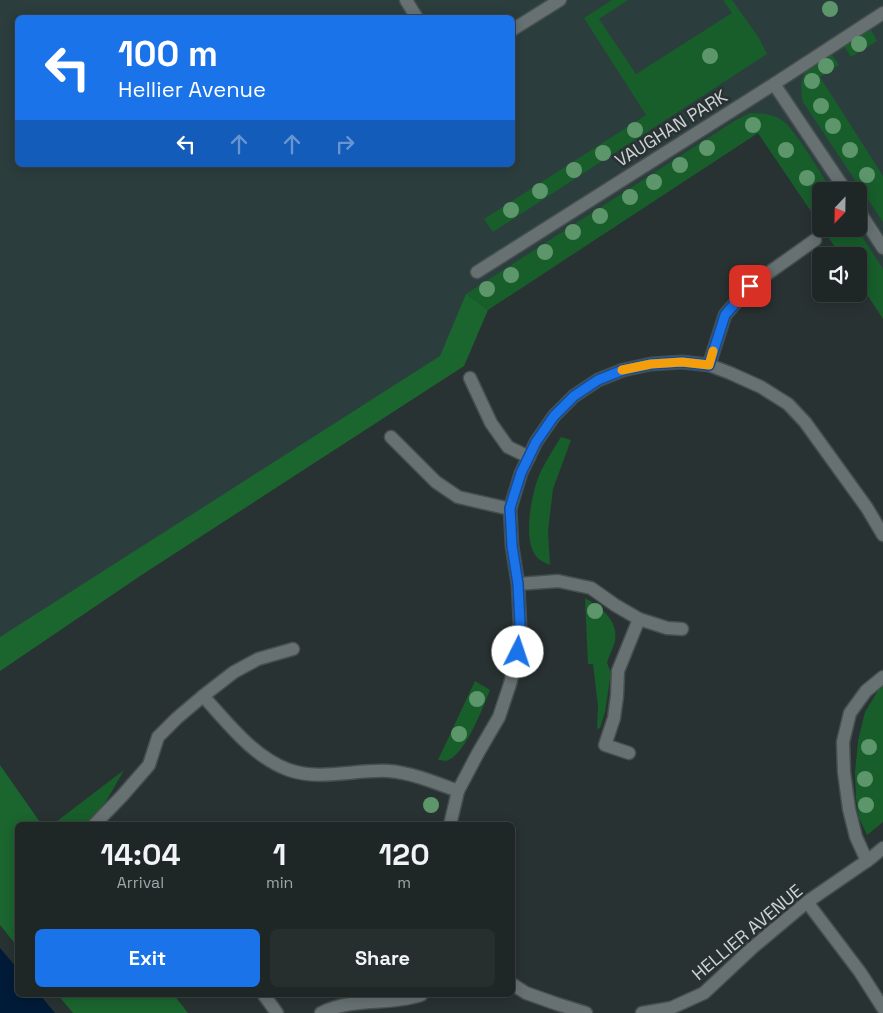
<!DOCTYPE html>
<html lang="en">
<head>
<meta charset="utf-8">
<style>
	body { margin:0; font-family:"Space Grotesk",sans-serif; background:#272e2e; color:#f1f3f6; height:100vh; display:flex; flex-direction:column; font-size:19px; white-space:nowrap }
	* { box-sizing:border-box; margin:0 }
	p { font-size:16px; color:#a1a5a7 }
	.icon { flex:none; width:28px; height:28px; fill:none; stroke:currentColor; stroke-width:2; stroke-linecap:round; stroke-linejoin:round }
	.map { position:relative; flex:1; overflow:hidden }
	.sheet { position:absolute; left:15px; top:822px; width:500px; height:175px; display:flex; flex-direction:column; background:#1f2626; border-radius:8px; box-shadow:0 2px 12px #0003,0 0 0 1px #3c4343 }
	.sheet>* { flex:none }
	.hud { position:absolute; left:15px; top:15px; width:500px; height:152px; border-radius:8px; box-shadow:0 2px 12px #0003,0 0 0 1px #3c4343; background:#1a73e8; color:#fff; overflow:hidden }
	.needle { width:32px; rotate:202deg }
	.tools { position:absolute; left:812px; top:182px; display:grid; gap:10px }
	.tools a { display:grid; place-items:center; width:55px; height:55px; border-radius:8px; background:#1f2626; box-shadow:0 2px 12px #0003,0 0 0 1px #3c4343; font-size:25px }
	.pin { position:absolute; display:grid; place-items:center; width:42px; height:42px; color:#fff; margin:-21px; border-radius:10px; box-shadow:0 2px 8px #0006 }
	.me { position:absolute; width:55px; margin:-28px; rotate:4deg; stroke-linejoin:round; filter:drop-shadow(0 0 4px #0008) }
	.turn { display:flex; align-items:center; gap:18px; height:105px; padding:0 20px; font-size:22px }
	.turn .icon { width:65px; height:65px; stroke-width:2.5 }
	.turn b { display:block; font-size:35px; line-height:42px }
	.lanes { display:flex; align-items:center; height:48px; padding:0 20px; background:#0003; justify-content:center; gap:25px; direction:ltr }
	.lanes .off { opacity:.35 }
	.eta { display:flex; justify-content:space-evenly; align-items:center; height:85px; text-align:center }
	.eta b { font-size:30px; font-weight:700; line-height:35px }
	.action { display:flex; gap:10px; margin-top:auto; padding:10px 20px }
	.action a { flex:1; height:58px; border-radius:8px; background:#1a73e8; color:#fff; font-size:20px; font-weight:700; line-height:58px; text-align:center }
	.action a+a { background:#272e2e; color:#f1f3f6 }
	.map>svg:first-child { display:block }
</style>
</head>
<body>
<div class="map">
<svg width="883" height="1013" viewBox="0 0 883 1013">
	<rect width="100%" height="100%" fill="#293232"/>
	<path fill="#2c3d3e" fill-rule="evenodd" d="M 0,0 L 883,0 L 883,319 L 859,282 L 859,256 L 841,256 L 823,229 L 859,229 L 859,191 L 821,191 L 821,226 L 758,133 L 488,309 L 464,366 L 143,574 L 0,671 ZM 18,18 L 512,18 L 512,165 L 18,165 Z"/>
	<g fill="#175e2b">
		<polygon points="612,0 628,0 599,19 636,74 732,13 723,0 732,0 759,38 767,54 493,232 484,219 646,115 584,18"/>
		<polygon points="871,30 877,41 851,57 844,46"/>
		<path d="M 832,55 L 839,65 L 820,77 L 883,176 L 883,222 L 803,102 C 801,93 800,81 805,73 C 808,69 826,59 832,55 Z"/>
		<path d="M 750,113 C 761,113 771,114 780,119 C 793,125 823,177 832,191 L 821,191 L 821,226 L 758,133 L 488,310 L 466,294 L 736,120 Z"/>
		<polygon points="823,229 857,229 883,269 883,319 859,282 859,256 841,256"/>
		<path d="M 561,437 L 571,440 L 553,489 L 548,531 L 550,565 C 543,562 536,559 533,551 C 524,532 532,490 541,471 C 547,459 554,448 561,437 Z"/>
		<path d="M 585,598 C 600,607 619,620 615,641 C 613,648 609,656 607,663 L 611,673 L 605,712 L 600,728 L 597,729 L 598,706 L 593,664 L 588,664 Z"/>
		<path d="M 475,681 L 490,690 C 483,707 465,756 446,761 C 445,761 440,760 438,760 Z"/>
		<polygon points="883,687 883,822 867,835 859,818 856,798 855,773 858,741 865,712 879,689"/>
		<path d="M 124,770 C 115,785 104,809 90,820 C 82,828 66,826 56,822 Z"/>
	</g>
	<g fill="#1b652f">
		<polygon points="466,294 488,310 464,366 143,574 0,671 0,637 440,356"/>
		<polygon points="0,765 42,825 18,825 17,946 0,925"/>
		<polygon points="58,995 174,995 188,1013 73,1013"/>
	</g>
	<polygon fill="#001b38" points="0,948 17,968 18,995 40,995 55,1013 0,1013"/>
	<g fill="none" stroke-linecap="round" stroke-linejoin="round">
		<defs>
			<g id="minor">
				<polyline points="406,0 417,18"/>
				<polyline points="512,30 560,0"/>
				<polyline points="774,84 846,191"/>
				<polyline points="859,211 883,248"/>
				<polyline points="477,272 774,84 883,13"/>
				<polyline points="709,365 725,315 750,286 815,240"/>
				<polyline points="470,378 491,423 508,447 529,457"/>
				<polyline points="391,437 436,482 458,497 510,509"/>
				<polyline points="518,584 558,581 591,588 615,605 639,619 667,628 682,629"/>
				<path d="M 203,696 C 228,723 253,757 289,770 C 320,781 356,769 389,771 C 413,773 436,783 458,791"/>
				<polyline points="629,753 605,745 614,718 617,696 618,671 639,619"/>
				<polyline points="94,825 122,796 149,765 158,737 177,718 203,696 234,672 258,659 293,649"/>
				<polyline points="450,825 458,791 478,753 499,717 510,684 518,653 520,624 518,584 512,546 510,509 521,473 536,442 554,416 574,396 598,380 623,370 651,364 682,362 709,365 730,373 761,387 788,404 805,422 867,508 883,535"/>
				<polyline points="867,861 856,837 849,809 844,772 843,742 850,713 866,691 883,677"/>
				<polyline points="807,902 860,972 883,1008"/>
				<polyline points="512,984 526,993 557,1004 586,1013"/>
				<polyline points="264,995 277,1013"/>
				<path d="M 321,1013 C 352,997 388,1006 421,995"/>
				<polyline points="642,1013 671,1008 704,993 752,948 807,902 871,858 883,848"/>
			</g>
		</defs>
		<use href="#minor" stroke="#464e4e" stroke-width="15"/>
		<use href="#minor" stroke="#677172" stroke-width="12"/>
	</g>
	<g fill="#5d966a">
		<circle cx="830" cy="9" r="8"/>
		<circle cx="859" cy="44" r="8"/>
		<circle cx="710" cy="56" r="8"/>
		<circle cx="826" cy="66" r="8"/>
		<circle cx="812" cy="81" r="8"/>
		<circle cx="821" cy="106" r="8"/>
		<circle cx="753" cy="125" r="8"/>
		<circle cx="833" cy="126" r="8"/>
		<circle cx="635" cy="130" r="8"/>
		<circle cx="707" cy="148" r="8"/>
		<circle cx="786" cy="150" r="8"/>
		<circle cx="850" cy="150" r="8"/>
		<circle cx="603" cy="153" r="8"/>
		<circle cx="680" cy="165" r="8"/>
		<circle cx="574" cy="170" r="8"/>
		<circle cx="867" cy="175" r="8"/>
		<circle cx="807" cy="178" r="8"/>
		<circle cx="654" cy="182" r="8"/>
		<circle cx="540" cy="191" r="8"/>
		<circle cx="630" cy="197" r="8"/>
		<circle cx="511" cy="210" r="8"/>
		<circle cx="600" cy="216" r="8"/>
		<circle cx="573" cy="232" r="8"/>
		<circle cx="545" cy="252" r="8"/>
		<circle cx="511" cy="275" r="8"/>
		<circle cx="487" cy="289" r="8"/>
		<circle cx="595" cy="611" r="8"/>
		<circle cx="477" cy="699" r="8"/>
		<circle cx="459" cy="734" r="8"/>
		<circle cx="869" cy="747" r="8"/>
		<circle cx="865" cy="779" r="8"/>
		<circle cx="431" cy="805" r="8"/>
		<circle cx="866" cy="805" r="8"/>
	</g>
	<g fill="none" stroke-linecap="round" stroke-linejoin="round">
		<defs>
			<polyline id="route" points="518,652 520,624 518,584 512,546 510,508 521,473 536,442 554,416 574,396 598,380 623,370 651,364 682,362 709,365 725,315 750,286"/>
		</defs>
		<use href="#route" stroke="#114b97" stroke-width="12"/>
		<use href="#route" stroke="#1a73e8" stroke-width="9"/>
		<polyline stroke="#f59e0b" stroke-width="9" points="622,370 651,364 682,362 709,365 713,351"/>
	</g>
	<g text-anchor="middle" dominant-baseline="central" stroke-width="5" stroke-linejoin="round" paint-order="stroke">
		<g font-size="18" fill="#cdd2d2" stroke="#293232">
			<text transform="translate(671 128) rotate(-32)">VAUGHAN PARK</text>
			<text transform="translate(747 932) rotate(-40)">HELLIER AVENUE</text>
		</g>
	</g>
</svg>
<div class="tools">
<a><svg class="needle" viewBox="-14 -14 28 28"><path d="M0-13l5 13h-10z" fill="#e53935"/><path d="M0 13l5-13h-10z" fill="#a1a5a7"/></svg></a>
<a><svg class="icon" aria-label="sound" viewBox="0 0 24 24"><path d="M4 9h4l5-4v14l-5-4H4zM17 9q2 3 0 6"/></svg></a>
</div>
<div class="pin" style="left:750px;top:286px;background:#d93025"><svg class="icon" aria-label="arrive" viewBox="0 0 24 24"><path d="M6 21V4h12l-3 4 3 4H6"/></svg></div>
<svg class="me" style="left:518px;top:652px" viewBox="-20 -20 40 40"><circle r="19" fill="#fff"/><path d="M0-13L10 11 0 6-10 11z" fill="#1a73e8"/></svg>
<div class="hud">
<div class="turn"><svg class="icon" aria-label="left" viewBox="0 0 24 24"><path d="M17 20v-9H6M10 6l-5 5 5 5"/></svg><div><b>100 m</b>Hellier Avenue</div></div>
<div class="lanes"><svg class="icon" aria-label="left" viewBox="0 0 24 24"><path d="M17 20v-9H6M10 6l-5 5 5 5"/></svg><svg class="icon off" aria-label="ahead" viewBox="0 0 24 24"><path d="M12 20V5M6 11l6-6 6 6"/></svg><svg class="icon off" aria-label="ahead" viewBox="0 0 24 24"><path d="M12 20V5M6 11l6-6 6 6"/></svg><svg class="icon off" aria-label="right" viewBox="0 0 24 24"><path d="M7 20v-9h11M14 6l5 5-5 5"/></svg></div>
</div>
<section class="sheet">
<div class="eta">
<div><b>14:04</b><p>Arrival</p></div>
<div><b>1</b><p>min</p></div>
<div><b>120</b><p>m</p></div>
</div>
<div class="action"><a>Exit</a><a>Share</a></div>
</section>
</div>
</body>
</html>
